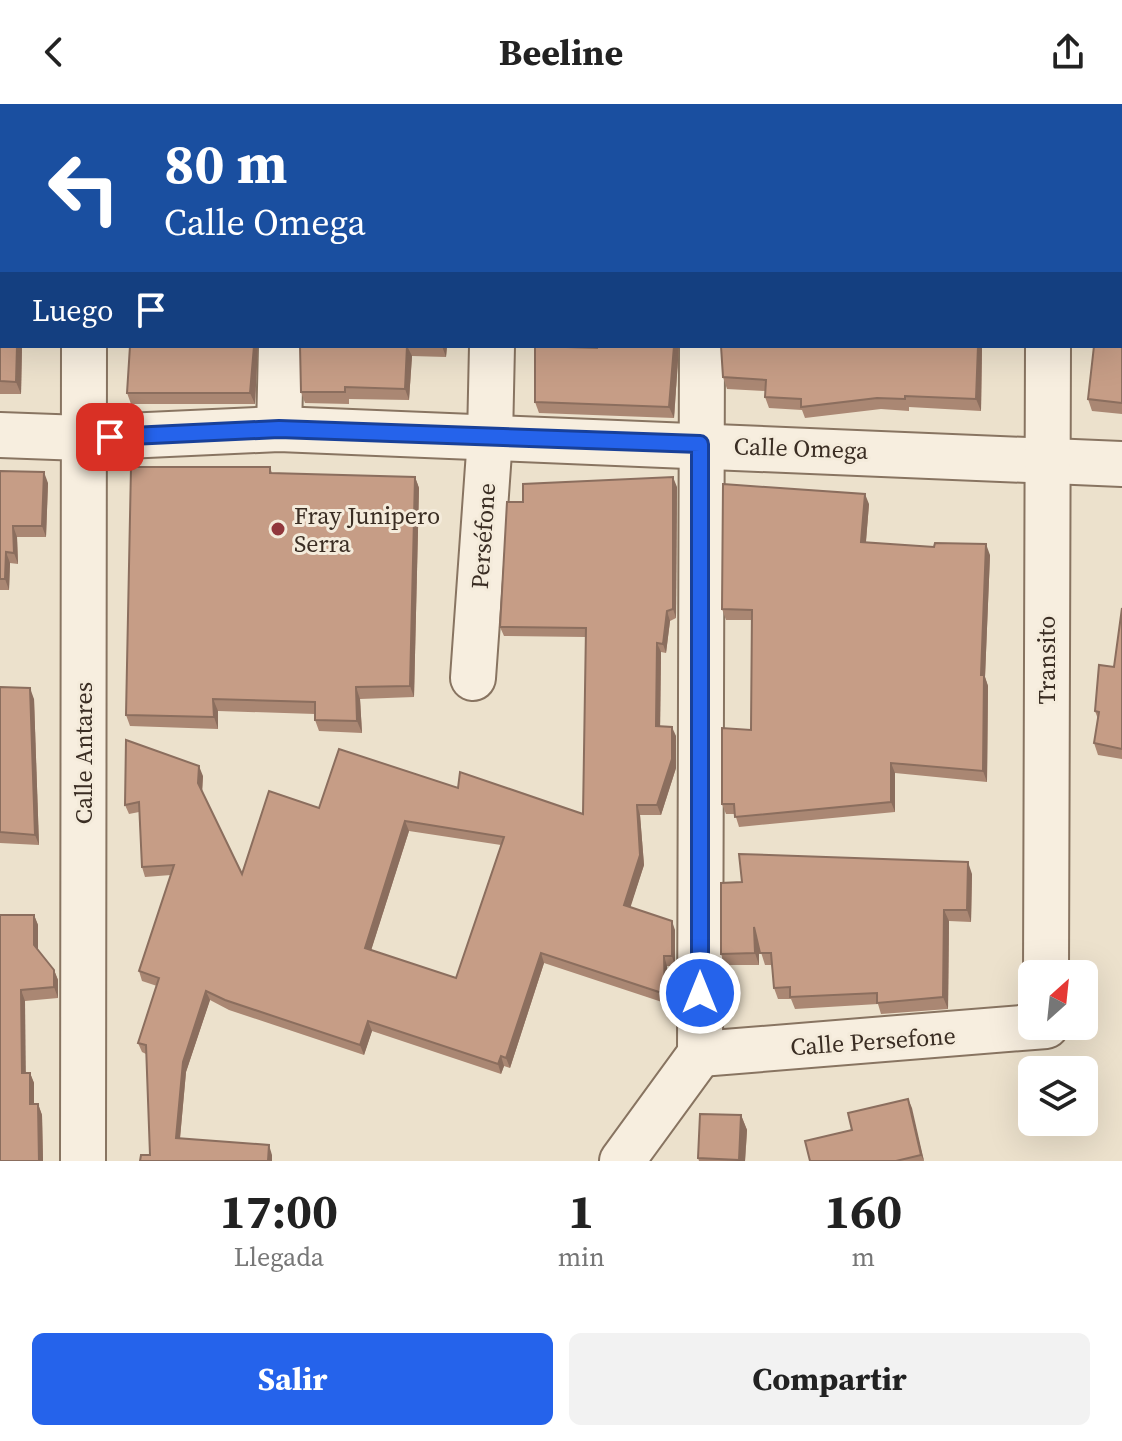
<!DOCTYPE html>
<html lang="es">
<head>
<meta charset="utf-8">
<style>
	body { margin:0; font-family:"Source Serif 4",serif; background:#f2f2f2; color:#222; height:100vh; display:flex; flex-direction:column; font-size:30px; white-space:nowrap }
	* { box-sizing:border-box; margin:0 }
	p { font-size:26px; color:#767676 }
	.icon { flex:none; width:44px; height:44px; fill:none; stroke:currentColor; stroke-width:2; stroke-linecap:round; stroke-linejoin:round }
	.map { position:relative; height:1057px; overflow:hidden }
	.panel { display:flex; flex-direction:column; background:#fff; flex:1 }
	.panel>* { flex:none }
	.banner { position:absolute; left:0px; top:0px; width:1122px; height:244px; box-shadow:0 8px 32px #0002; background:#1a4fa0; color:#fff; overflow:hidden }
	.needle { width:52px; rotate:27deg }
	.tools { position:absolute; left:1018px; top:856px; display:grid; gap:16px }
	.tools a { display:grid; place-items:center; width:80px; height:80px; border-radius:12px; background:#fff; box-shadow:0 8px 32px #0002; font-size:40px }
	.pin { position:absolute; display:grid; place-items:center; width:68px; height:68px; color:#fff; margin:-34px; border-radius:16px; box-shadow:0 4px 12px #0006 }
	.me { position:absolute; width:88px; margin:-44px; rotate:0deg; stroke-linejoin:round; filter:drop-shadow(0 0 6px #0008) }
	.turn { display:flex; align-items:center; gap:28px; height:168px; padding:0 32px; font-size:36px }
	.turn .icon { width:104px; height:104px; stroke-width:2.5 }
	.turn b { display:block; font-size:56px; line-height:68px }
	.then { display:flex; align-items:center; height:76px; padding:0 32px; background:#0003; gap:16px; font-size:30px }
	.eta { display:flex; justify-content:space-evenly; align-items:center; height:136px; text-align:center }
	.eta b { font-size:48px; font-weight:700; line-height:56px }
	.cta { display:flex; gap:16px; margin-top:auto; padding:16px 32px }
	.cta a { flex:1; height:92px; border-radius:12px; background:#2563eb; color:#fff; font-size:32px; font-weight:700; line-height:92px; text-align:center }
	.cta a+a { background:#f2f2f2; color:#222 }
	header { display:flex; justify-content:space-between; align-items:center; height:104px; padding:0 32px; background:#fff; font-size:36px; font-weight:700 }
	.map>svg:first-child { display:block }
</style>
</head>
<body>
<header><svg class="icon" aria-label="back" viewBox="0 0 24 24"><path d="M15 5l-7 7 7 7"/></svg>Beeline<svg class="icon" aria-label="share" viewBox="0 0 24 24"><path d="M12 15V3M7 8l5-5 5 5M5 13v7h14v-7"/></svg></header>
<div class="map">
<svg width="1122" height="1057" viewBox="0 0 1122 1057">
	<rect width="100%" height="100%" fill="#ece1cc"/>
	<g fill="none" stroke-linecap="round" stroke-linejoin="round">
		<defs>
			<g id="minor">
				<polyline points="88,2 88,0"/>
				<polyline points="288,2 288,0"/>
				<polyline points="495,2 495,0"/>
				<polyline points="707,2 707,0"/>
				<polyline points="1050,2 1050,0"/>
				<polyline points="279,325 281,242"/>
				<polyline points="0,331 82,334 279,325 1122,360"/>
				<polyline points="473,574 490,334 492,242"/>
				<polyline points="1046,870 1048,242"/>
				<polyline points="700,950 702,242"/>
				<polyline points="700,950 1046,922"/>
				<polyline points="83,1057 84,242"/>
				<polyline points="622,1057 700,950"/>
			</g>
		</defs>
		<use href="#minor" stroke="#887461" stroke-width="48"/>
		<use href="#minor" stroke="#f7eedf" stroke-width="44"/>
	</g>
	<g fill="#aa8773" fill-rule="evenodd">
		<polygon points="1122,0 1122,310 1092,307 1088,295 1120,242"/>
		<polygon points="0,25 22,242 21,290 0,290"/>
		<polygon points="258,242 255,300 131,300 127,289"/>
		<polygon points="300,242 447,242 446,253 412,252 409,296 349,295 349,300 305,299 301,288"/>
		<polygon points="679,242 674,314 539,309 535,298 597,244"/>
		<polygon points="721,242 982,242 981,307 909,303 909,307 881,305 805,314 802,306 769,304 765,293 765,287 727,285 723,273"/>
		<polygon points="270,363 272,369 415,373 419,384 414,593 360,595 362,629 319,627 315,616 315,610 218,607 218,625 130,622 126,611"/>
		<polygon points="0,367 48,379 46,433 17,433 18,460 10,459 9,486 0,486"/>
		<path d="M 677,383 L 676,514 L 670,517 L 666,549 L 661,548 L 660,622 L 676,632 L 676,664 L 661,711 L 640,711 L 644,761 L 630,803 L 675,826 L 675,862 L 667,862 L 668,900 L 544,859 L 510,964 L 504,962 L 501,970 L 372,927 L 364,951 L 229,906 L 210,896 L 186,968 L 180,1035 L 272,1051 L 272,1057 L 140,1057 L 150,1051 L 146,950 L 142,948 L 138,939 L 157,882 L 142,877 L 139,867 L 171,771 L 145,773 L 142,763 L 139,708 L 129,710 L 125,701 L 203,672 L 202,687 L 242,770 L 319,704 L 458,684 L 583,710 L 586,533 L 504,532 L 500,523 L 523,398 ZM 409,727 L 501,741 L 456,874 L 371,846 Z"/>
		<polygon points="869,400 866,438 990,451 985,573 988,582 987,678 895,669 895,708 739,723 735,710 726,710 722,700 751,626 752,516 726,516 722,505"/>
		<polygon points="1122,504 1122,655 1098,651 1094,639 1098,615 1095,607 1114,563"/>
		<polygon points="0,583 34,595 39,741 0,739"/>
		<polygon points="972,770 971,818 949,817 948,905 881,910 878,900 795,905 791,895 778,895 774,884 772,861 765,861 759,842 759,861 725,861 721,850"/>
		<polygon points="0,811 34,811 38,821 38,846 54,866 58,876 58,894 25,897 25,969 30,969 34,979 34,1000 38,1000 42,1011 43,1057 0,1057"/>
		<polygon points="908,995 924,1057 810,1057 852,1026"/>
		<polygon points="741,1011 747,1026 745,1057 699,1057 698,1054"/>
	</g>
	<g fill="#8b6e5e">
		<polygon points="17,242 22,242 21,290 16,278"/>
		<polygon points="254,242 258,242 255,300 250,289"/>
		<polygon points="407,242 412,252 409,296 405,285"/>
		<polygon points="442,242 447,242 446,253"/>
		<polygon points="674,242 679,242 674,314 669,303"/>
		<polygon points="978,242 982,242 981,307 976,295"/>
		<polygon points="44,368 48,379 46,433 42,422"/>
		<polygon points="415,373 419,384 414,593 410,582"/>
		<polygon points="673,373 677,383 676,514 673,505"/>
		<polygon points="865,390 869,400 865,448 861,438"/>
		<polygon points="13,422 17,433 18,460 14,449"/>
		<polygon points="986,440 990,451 985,573 988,582 987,678 983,667 981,571"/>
		<polygon points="6,448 10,459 9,486 5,475"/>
		<polygon points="667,507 670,517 666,549 663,540"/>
		<polygon points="657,539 661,548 660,631 656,622"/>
		<polygon points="356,583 360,595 362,629 357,617"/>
		<polygon points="30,584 34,595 39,741 35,731"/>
		<polygon points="213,595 218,607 218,625 214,613"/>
		<polygon points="672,623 676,632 676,664 661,711 657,701"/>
		<polygon points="891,659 895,669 895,708 891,698"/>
		<polygon points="199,662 203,672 202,689 198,679"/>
		<polygon points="637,701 640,711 644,761 628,811 624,801"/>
		<polygon points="405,717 409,727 369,853 365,844"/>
		<polygon points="968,758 972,770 971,818 967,806"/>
		<polygon points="944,806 949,817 948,905 943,893"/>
		<polygon points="34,811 38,821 38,851 34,841"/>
		<polygon points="672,817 675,826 675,862 672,852"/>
		<polygon points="754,823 759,835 759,861 755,849"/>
		<polygon points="541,849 544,859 510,964 506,954"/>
		<polygon points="664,852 667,862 668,900 665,890"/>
		<polygon points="54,866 58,876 58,894 54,883"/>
		<polygon points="21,886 25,897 26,979 22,969"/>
		<polygon points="206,887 210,896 186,968 179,1044 176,1034 183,958"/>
		<polygon points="368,917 372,927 364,951 360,941"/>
		<polygon points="501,952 504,962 501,970 498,960"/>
		<polygon points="30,969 34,979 34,1010 30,1000"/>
		<polygon points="908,995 912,1004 924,1057 921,1051"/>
		<polygon points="38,1000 42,1011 43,1057 39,1057"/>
		<polygon points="741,1011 747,1026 745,1057 739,1057 739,1056"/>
		<polygon points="269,1041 272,1051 272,1057 268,1057"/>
	</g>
	<g fill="#c69d86" stroke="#8b6e5e" stroke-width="2" fill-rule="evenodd">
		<rect x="137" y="0" width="125" height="2"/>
		<polygon points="307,0 448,0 448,2 306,2"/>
		<polygon points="536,0 680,0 681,2 536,2"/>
		<polygon points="725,0 996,0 996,2 724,2"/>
		<polygon points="1113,0 1122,0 1122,299 1088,295 1094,242 1120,242 1120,2 1112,2"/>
		<polygon points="0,25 2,25 2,242 17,242 16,278 0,277"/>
		<polygon points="130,242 254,242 250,289 127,289"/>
		<polygon points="300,242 407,242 405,285 345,283 345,288 301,288"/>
		<polygon points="535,242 597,244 597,242 674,242 669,303 535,298"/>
		<polygon points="721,242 978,242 976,295 905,292 905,295 877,294 801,303 801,295 765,293 766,276 723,273"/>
		<polygon points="131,363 270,363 270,369 415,373 410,582 356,583 357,617 315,616 315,598 213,595 214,613 126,611"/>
		<polygon points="0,367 44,368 42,422 13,422 14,449 6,448 5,475 0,475"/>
		<path d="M 673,373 L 673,505 L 667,507 L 663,540 L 657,539 L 656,622 L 672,623 L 672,655 L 657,701 L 637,701 L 640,751 L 624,801 L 672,817 L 672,852 L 664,852 L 665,890 L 541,849 L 506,954 L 501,952 L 498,960 L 368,917 L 360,941 L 225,896 L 206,887 L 183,958 L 176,1034 L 269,1041 L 268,1057 L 140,1057 L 141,1051 L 150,1051 L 146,941 L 138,939 L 159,874 L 139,867 L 174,761 L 142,763 L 139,698 L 125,701 L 126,636 L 199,662 L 198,679 L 242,770 L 269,687 L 319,704 L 339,645 L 458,684 L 460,668 L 583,710 L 586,524 L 500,523 L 507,398 L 523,398 L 523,380 ZM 405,717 L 504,733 L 456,874 L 365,844 Z"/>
		<polygon points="723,380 865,390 861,438 934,443 935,439 986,440 981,571 984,571 983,667 891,659 891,698 735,713 734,700 722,700 722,624 751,626 752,506 722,505"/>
		<polygon points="1122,504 1122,645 1094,639 1099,608 1095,607 1099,561 1114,563"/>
		<polygon points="0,583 30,584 35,731 0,728"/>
		<polygon points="739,750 968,758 967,806 944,806 943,893 877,899 877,889 790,893 790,883 774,884 771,849 760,849 754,823 755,849 721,850 721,779 742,778"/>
		<polygon points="0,811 34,811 34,841 54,866 54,883 21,886 22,969 30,969 30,1000 38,1000 39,1057 0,1057"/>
		<polygon points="908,995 921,1051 896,1057 810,1057 805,1037 852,1026 848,1009"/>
		<polygon points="700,1010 741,1011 739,1056 698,1054"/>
	</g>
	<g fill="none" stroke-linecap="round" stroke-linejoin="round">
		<defs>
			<polyline id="route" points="110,333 279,325 700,340 700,889"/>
		</defs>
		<use href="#route" stroke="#184099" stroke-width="20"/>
		<use href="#route" stroke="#2563eb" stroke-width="14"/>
	</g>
	<circle fill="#91373c" stroke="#f4ebdb" stroke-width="3" cx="278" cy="425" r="8"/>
	<g text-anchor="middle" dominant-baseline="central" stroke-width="6" stroke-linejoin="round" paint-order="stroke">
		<g font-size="24" fill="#3a2d23" stroke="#f4ebdb">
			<text transform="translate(801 344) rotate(2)">Calle Omega</text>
			<text transform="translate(483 432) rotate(-86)">Perséfone</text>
			<text transform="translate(1046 556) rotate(-90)">Transito</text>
			<text transform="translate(83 649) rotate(-90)">Calle Antares</text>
			<text transform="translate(873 937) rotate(-4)">Calle Persefone</text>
		</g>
		<g font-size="24" fill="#3a2d23" stroke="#f4ebdb" text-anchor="start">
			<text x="294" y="411">Fray Junipero<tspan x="294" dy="28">Serra</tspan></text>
		</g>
	</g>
</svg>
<div class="tools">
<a><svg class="needle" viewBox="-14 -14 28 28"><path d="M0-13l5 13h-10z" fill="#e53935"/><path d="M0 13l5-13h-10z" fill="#767676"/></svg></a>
<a><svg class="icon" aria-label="layers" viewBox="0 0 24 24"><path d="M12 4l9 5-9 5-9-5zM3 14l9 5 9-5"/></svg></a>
</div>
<div class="pin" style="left:110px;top:333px;background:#d93025"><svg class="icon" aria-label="arrive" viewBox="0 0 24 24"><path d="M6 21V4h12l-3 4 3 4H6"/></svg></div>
<svg class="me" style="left:700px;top:889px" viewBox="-20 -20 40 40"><circle r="17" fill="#2563eb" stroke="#fff" stroke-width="3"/><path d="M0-11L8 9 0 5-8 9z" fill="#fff"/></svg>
<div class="banner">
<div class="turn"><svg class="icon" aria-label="left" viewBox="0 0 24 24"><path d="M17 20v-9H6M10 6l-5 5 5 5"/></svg><div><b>80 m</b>Calle Omega</div></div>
<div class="then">Luego<svg class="icon" aria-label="arrive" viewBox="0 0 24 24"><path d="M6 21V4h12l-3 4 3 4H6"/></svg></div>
</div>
</div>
<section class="panel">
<div class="eta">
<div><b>17:00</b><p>Llegada</p></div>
<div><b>1</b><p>min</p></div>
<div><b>160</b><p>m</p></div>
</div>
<div class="cta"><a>Salir</a><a>Compartir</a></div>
</section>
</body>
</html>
